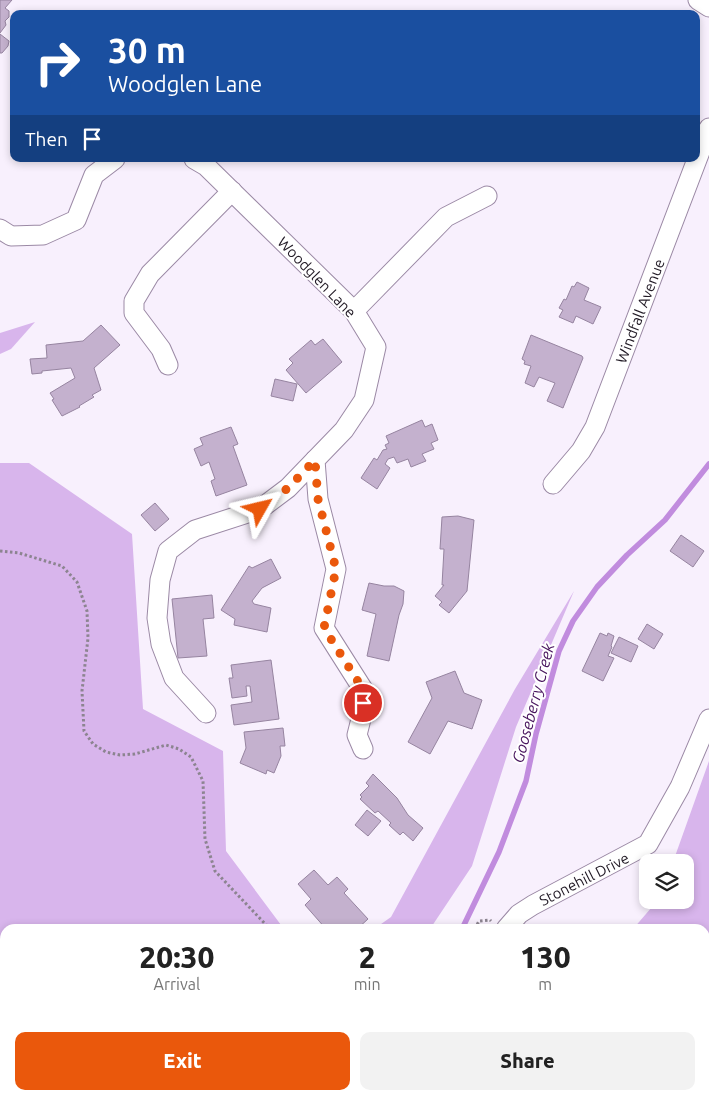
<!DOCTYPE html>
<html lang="en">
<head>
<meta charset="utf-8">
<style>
	body { margin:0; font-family:Ubuntu,sans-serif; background:#f2f2f2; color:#222; height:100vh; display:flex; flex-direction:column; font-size:19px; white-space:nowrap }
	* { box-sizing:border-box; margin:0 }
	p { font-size:16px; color:#767676 }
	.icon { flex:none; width:28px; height:28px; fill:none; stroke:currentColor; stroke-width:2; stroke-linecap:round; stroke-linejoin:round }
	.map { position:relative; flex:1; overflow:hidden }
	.side { position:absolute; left:0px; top:924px; width:710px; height:176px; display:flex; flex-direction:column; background:#fff; border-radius:15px 15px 0 0; box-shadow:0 2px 8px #0003 }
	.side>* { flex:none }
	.top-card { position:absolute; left:10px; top:10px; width:690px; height:152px; border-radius:10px; box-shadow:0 2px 8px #0003; background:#1a4fa0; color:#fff; overflow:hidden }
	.tools { position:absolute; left:639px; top:854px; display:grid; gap:10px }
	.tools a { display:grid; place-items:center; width:55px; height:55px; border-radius:10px; background:#fff; box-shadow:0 2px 8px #0003; font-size:25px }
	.pin { position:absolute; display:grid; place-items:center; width:42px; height:42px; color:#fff; margin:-21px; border:2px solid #fff; border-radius:50%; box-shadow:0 1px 5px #0007 }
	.me { position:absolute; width:55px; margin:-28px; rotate:53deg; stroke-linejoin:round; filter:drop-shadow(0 0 4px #0008) }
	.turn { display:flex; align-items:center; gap:18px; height:105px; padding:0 15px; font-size:22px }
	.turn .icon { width:65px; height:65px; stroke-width:2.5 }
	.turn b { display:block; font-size:35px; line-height:42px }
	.then { display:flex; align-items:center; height:48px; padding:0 15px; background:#0003; gap:10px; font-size:19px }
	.eta { display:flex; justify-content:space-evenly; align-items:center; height:85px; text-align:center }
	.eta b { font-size:30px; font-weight:800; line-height:35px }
	.cta { display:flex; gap:10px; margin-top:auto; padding:10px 15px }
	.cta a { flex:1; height:58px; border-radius:10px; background:#ea580c; color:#fff; font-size:20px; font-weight:800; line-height:58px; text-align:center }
	.cta a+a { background:#f2f2f2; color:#222 }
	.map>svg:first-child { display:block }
</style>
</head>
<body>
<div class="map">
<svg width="709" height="1099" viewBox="0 0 709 1099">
	<rect width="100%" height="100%" fill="#f8f0fd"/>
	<g fill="#d8b5ec">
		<polygon points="35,322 11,349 0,354 0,333"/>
		<polygon points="0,463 29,463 132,534 143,709 223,751 226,851 284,929 5,929 5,1095 314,1095 313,1099 0,1099"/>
		<polygon points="574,591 516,727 472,866 430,929 374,929 391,917 515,689"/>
		<polygon points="709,761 709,940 705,945 705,929 633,929 658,900 685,900 685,862 673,862"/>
		<polygon points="473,1095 624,1095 620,1099 460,1099"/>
	</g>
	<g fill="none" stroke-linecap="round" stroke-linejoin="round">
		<g stroke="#c18cde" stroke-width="5.5">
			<polyline points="462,929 499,852 526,781 536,734 559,651 573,621 597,587 627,555 665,520 709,464"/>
			<polyline points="378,1099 380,1095"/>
		</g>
	</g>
	<g fill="#c4b1ce" stroke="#9684a0">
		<polygon points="0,0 12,0 5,8 9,11 9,17 5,21 6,25 0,33"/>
		<polygon points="0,34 9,41 8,46 2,53 0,53"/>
		<polygon points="577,282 589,288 584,300 601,307 593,324 576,316 573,323 559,317 563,310 559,308 564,299 566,300 572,286 574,287"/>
		<polygon points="101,325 120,345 94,368 101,390 92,395 94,397 79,406 80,407 62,416 52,400 54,399 50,393 75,378 71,368 42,371 42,373 32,374 30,359 47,358 46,345 83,341"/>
		<polygon points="531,335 582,356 583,358 563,408 547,401 555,383 539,377 534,387 525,383 531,366 524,364 525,361 522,359"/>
		<polygon points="323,339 342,362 306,393 286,370 293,363 289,359 311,340 315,345"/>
		<polygon points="275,379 297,384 293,401 271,396"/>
		<polygon points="422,420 425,427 432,424 438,440 431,443 434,449 422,454 426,461 411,467 408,459 397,463 394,457 388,459 385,464 390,468 377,489 361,478 374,458 377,460 383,450 387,449 385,445 389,443 386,436"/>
		<polygon points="231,427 238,444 233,446 247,485 216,496 211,481 215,479 209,462 201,466 194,449 203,445 200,438"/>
		<polygon points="155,503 169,519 155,531 141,515"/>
		<polygon points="458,516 474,520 467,591 449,613 439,605 442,602 435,596 444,585 442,585 444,549 440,549 442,517"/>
		<polygon points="681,535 704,551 693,567 670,551"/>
		<polygon points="271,559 281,578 262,588 252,601 254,604 271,608 267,632 234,625 235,619 221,610 249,566 252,568"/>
		<polygon points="369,583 384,586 394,586 404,591 403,604 399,615 389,661 367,656 376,614 362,610"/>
		<polygon points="212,595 214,618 203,619 207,656 178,658 172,599"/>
		<polygon points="647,624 663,634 654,649 638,639"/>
		<polygon points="600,633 607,636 608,633 614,636 611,646 612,647 608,656 614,658 603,681 582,671"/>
		<polygon points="619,637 638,646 631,662 611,653"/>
		<polygon points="271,660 279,719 234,725 231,705 252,702 250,686 246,686 247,696 232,698 229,678 233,678 231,665"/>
		<polygon points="455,671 464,693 482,700 472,729 448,721 430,754 408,742 432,698 426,682"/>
		<polygon points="283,728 285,746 280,746 281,756 274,773 267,770 266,774 240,763 246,748 244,732"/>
		<polygon points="373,774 397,798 408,815 423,828 413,841 403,832 400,835 389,825 391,823 378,811 375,813 360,799 362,797 360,795 369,786 366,783"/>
		<polygon points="367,810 381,821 368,836 355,825"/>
		<polygon points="314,870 328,885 337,877 348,889 344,893 368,919 357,929 326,929 305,905 311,899 298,884"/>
		<polygon points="709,989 709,1026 705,1030 705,993"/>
	</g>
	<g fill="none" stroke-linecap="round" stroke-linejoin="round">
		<defs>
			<g id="minor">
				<polyline points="698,0 709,7"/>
				<polyline points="194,159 206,166 354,311 376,347 364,400 344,430 315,460 318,499 336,569 324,628 364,691 362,715 357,735 363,749"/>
				<polyline points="0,229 11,236 43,235 76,220 94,175 115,159"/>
				<polyline points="354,311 446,217 487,196"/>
				<polyline points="168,365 161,349 134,313 134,301 150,274 232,191"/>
				<polyline points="553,484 581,451 595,427 709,128"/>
				<polyline points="206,713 174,678 161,644 157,618 160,580 168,551 195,530 260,509 288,488 315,460"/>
				<polyline points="506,929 519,914 533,905 648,844 680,787 709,719"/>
				<polyline points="705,1059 709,1055"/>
				<polyline points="660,1099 665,1095"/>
			</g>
		</defs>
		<use href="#minor" stroke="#9b89a5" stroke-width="21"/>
		<g stroke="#8c8490" stroke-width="3" stroke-dasharray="2.5 2.5" stroke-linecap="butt">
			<polyline points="0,551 19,553 62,566 77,582 87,611 88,638 82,691 84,731 93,744 106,752 120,755 135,754 166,745 179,749 191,757 203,781 205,839 215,871 270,929"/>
			<polyline points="475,929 479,921 490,920 491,921"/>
			<polyline points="282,1099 285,1095"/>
			<polyline points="312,1099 317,1095"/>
		</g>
		<use href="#minor" stroke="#fff" stroke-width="19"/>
	</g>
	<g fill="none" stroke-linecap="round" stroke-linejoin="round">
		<polyline stroke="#ea580c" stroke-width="9" stroke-dasharray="0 16.2" points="260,509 288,488 315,460 318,499 336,569 324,628 364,691 363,703"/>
	</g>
	<g text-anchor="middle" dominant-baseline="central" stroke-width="4" stroke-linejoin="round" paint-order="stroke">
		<g font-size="15" fill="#201924" stroke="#fff">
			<text transform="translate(317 277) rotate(46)">Woodglen Lane</text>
			<text transform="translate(640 311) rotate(-69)">Windfall Avenue</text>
			<text transform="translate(584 879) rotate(-27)">Stonehill Drive</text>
		</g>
		<g font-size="16" font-style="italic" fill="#47135d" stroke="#fff">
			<text transform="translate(533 703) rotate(-75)">Gooseberry Creek</text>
		</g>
	</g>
</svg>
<div class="tools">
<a><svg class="icon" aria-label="layers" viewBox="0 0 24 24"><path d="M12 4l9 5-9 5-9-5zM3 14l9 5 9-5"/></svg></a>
</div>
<div class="pin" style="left:363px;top:703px;background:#d93025"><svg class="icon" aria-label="arrive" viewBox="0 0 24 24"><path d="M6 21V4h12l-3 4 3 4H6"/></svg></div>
<svg class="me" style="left:260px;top:509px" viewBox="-20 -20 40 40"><path d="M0-17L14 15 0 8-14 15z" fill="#ea580c" stroke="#fff" stroke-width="4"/></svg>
<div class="top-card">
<div class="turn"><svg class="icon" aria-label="right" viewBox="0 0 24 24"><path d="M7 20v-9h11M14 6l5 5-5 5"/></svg><div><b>30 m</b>Woodglen Lane</div></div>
<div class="then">Then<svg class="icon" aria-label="arrive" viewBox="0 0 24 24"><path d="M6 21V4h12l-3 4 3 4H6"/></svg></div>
</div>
<section class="side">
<div class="eta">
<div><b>20:30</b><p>Arrival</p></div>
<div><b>2</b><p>min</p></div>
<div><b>130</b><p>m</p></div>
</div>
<div class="cta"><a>Exit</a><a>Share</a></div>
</section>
</div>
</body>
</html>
